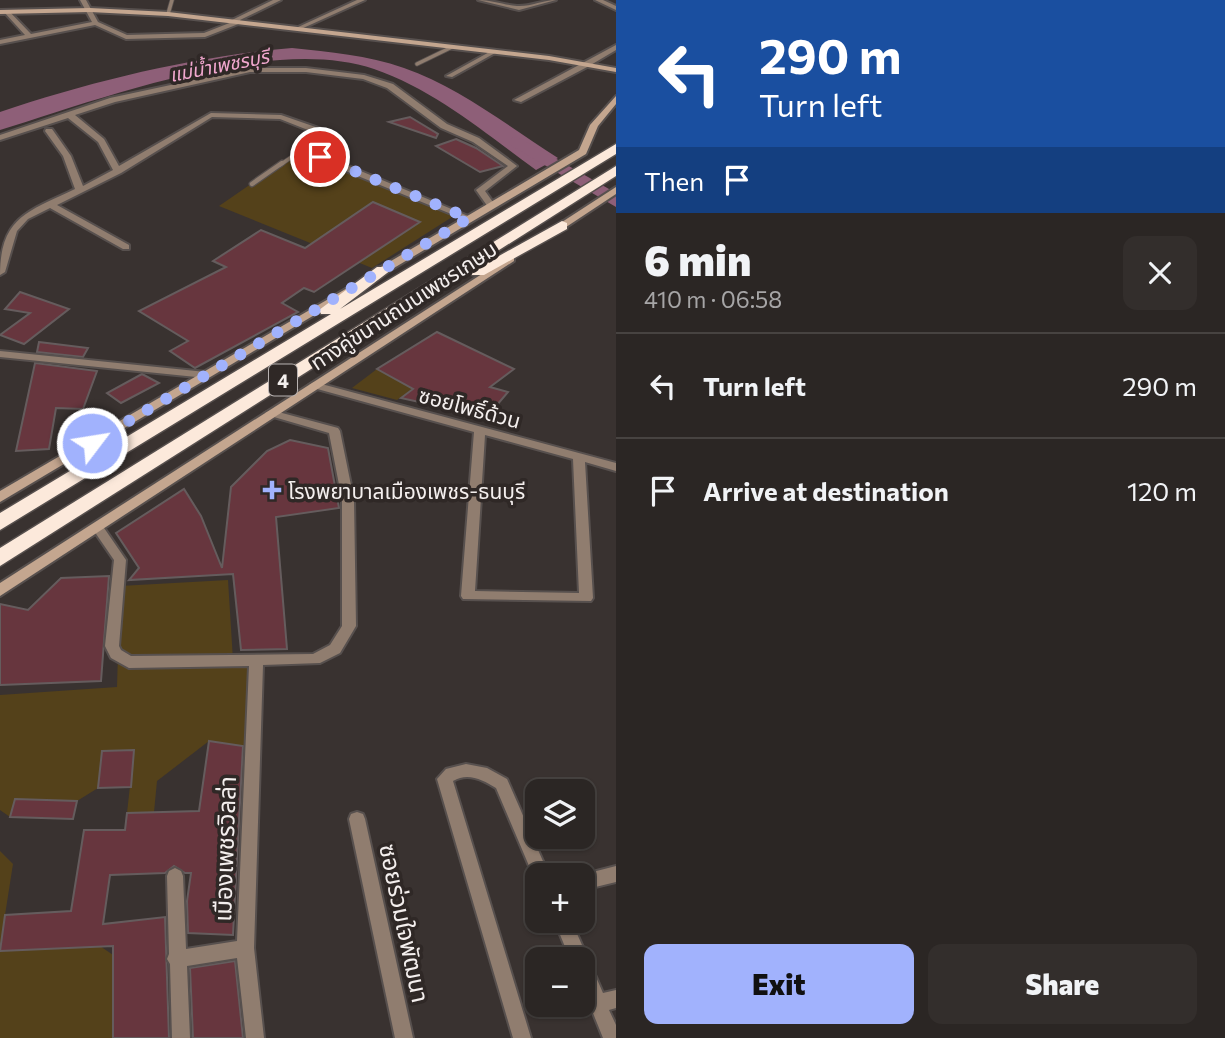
<!DOCTYPE html>
<html lang="en">
<head>
<meta charset="utf-8">
<style>
	body { margin:0; font-family:Commissioner,"Noto Sans Thai",sans-serif; background:#332e2c; color:#f1f3f6; height:100vh; display:flex; flex-direction:column; font-size:26px; white-space:nowrap }
	* { box-sizing:border-box; margin:0 }
	p { font-size:23px; color:#a6a5a6 }
	.icon { flex:none; width:38px; height:38px; fill:none; stroke:currentColor; stroke-width:2; stroke-linecap:round; stroke-linejoin:round }
	.map { position:relative; flex:1; overflow:hidden }
	.details { display:flex; flex-direction:column; background:#2b2624; width:609px }
	.details>* { flex:none }
	.guide { background:#1a4fa0; color:#fff; overflow:hidden }
	.tools { position:absolute; left:525px; top:779px; display:grid; gap:14px }
	.tools a { display:grid; place-items:center; width:70px; height:70px; border-radius:14px; background:#2b2624; box-shadow:0 2px 5px #0004,0 0 0 2px #474341; font-size:35px }
	.pin { position:absolute; display:grid; place-items:center; width:60px; height:60px; color:#fff; margin:-30px; border:4px solid #fff; border-radius:50%; box-shadow:0 2px 7px #0007 }
	.me { position:absolute; width:77px; margin:-38px; rotate:59deg; stroke-linejoin:round; filter:drop-shadow(0 0 5px #0008) }
	.turn { display:flex; align-items:center; gap:24px; height:147px; padding:0 28px; font-size:32px }
	.turn .icon { width:91px; height:91px; stroke-width:2.5 }
	.turn b { display:block; font-size:49px; line-height:60px }
	.then { display:flex; align-items:center; height:66px; padding:0 28px; background:#0003; gap:14px; font-size:26px }
	.round { display:grid; place-items:center; flex:none; width:74px; height:74px; border-radius:14px; background:#332e2c }
	.headline { display:flex; align-items:center; justify-content:space-between; height:119px; padding:0 28px }
	h1 { font-size:42px; font-weight:800; line-height:52px }
	.action { display:flex; gap:14px; margin-top:auto; padding:14px 28px }
	.action a { flex:1; height:80px; border-radius:14px; background:#a1b2fd; color:#111; font-size:28px; font-weight:800; line-height:80px; text-align:center }
	.action a+a { background:#332e2c; color:#f1f3f6 }
	ul { padding:0; list-style:none }
	li { display:flex; align-items:center; gap:21px; height:105px; padding:0 28px; border-top:2px solid #474341 }
	li div { flex:1 }
	li b { display:block; font-size:26px }
	li em { font-style:normal }
	main { display:flex; flex:1; min-height:0 }
	.map>svg:first-child { display:block }
</style>
</head>
<body>
<main>
<div class="map">
<svg width="616" height="1038" viewBox="0 0 616 1038">
	<rect width="100%" height="100%" fill="#393230"/>
	<g fill="#54411a">
		<polygon points="303,148 460,212 372,268 219,206"/>
		<polygon points="377,369 413,388 397,400 352,388"/>
		<polygon points="228,580 233,660 259,658 245,746 209,741 157,781 154,812 127,813 134,750 102,751 98,788 77,801 15,799 10,817 0,810 0,695 117,687 120,586"/>
		<polygon points="0,851 13,864 0,947"/>
		<polygon points="100,946 113,955 113,1038 0,1038 0,951"/>
	</g>
	<path fill="#8e5f78" d="M 292,48 C 330,52 367,55 404,68 C 459,87 509,127 558,158 L 536,170 C 485,133 435,90 374,69 C 273,34 100,99 0,130 L 0,112 C 91,81 195,56 292,48 Z"/>
	<g fill="none" stroke-linecap="round" stroke-linejoin="round">
		<polygon fill="#8e5f78" fill-rule="evenodd" points="518,137 616,193 616,207 512,146 509,142 512,138"/>
	</g>
	<g fill="#67363e" stroke="#655c5d" stroke-width="2">
		<polygon points="410,117 438,134 436,138 389,122"/>
		<polygon points="456,139 476,148 503,166 480,172 436,146"/>
		<polygon points="373,202 420,222 314,292 304,288 282,303 298,312 195,368 170,351 188,341 139,311 226,267 213,261 261,230 305,248"/>
		<polygon points="20,292 69,309 24,344 0,335 30,313 5,309"/>
		<polygon points="437,332 514,369 490,387 508,392 485,419 440,402 437,406 401,398 413,389 377,369"/>
		<polygon points="39,342 88,348 83,357 37,352"/>
		<polygon points="35,363 97,371 83,409 56,408 49,449 16,451"/>
		<polygon points="142,374 159,383 121,403 107,393"/>
		<polygon points="290,440 328,448 339,508 276,517 287,649 241,650 233,574 129,580 139,568 116,533 184,489 201,516 222,568 231,487 267,451"/>
		<polygon points="109,576 101,681 0,685 0,604 28,610 61,578"/>
		<polygon points="209,741 243,746 233,935 188,933 187,901 191,873 185,873 174,866 165,873 110,875 103,924 165,917 169,1038 113,1038 113,946 0,951 5,915 71,911 84,830 125,830 127,813 199,811"/>
		<polygon points="134,750 131,787 98,788 102,751"/>
		<polygon points="15,799 77,801 73,819 10,817"/>
		<polygon points="235,961 243,1038 193,1038 190,968"/>
	</g>
	<g fill="none" stroke-linecap="round" stroke-linejoin="round">
		<defs>
			<g id="lane-far1">
				<polyline points="168,14 172,0"/>
				<polyline points="417,64 452,47"/>
				<polyline points="280,165 302,150"/>
			</g>
			<polyline id="lane" points="252,184 282,163"/>
			<g id="street">
				<polygon points="80,0 86,0 98,22 127,35 204,33 232,22 232,20 273,0 281,0 240,20 241,23 205,37 126,39 95,25 0,44 0,40 25,35 4,12 4,10 8,10 31,34 92,22"/>
				<polygon points="357,0 365,0 301,29 296,28"/>
				<path d="M 478,0 C 492,0 504,5 517,6 C 530,7 543,0 556,0 L 519,10 Z"/>
				<polygon points="595,0 603,0 616,6 616,10"/>
				<polygon points="616,45 616,50 589,66 521,102 514,100"/>
				<polygon points="493,50 495,51 495,53 452,77 446,76"/>
				<path d="M 250,68 L 306,68 L 364,75 L 393,84 L 447,124 L 479,138 L 517,166 L 485,191 L 495,205 L 488,207 L 476,190 L 508,166 L 473,142 L 441,128 L 387,88 L 363,79 L 306,72 L 250,72 L 115,102 L 75,115 L 104,139 L 119,166 L 211,113 L 281,115 L 327,131 L 327,135 L 308,149 L 473,218 L 466,220 L 299,152 L 299,148 L 318,134 L 280,119 L 212,117 L 121,173 L 57,205 L 129,245 L 129,249 L 123,249 L 50,208 L 28,219 L 17,231 L 5,272 L 0,275 C 0,216 30,211 75,189 L 63,156 L 45,131 L 46,129 L 52,129 L 71,156 L 83,186 L 113,170 L 98,142 L 68,118 L 0,140 L 0,135 L 110,98 Z"/>
				<polygon points="0,351 206,372 211,375 206,378 0,357"/>
				<path d="M 314,382 L 616,463 L 616,471 L 585,462 L 593,598 L 591,601 L 463,599 L 461,596 L 474,432 L 310,387 L 309,385 ZM 485,435 L 573,459 L 579,593 L 475,591 Z"/>
				<polygon points="271,410 338,428 340,431 354,500 356,626 340,653 320,663 263,665 254,948 264,1038 246,1038 237,958 187,966 190,1038 172,1038 170,964 167,959 169,954 167,876 169,871 175,868 181,871 183,876 186,949 237,941 249,666 129,668 111,658 105,646 114,560 92,528 94,525 102,525 126,560 119,646 121,650 131,656 313,654 330,645 342,626 342,500 329,433 267,415 265,413"/>
				<path d="M 466,764 L 487,768 L 507,779 L 549,875 L 537,875 L 537,881 L 535,880 L 496,788 C 483,780 468,772 453,781 L 531,1038 L 513,1038 L 437,779 L 446,769 Z"/>
				<polygon points="357,812 363,814 365,819 413,1038 395,1038 349,819 351,814"/>
				<polygon points="616,866 616,882 583,890 583,875 581,875"/>
				<polygon points="554,920 571,920 603,993 616,990 616,1008 609,1010 616,1025 616,1038 603,1038 583,988 583,959 570,959"/>
			</g>
			<g id="secondary">
				<polygon points="90,8 168,12 549,56 616,68 616,72 549,60 168,16 90,12 0,14 0,10"/>
				<polygon points="616,96 616,104 598,126 586,154 377,278 369,278 369,274 579,150 590,125"/>
				<polygon points="616,187 616,194 554,235 545,233"/>
				<polygon points="510,256 514,257 514,261 0,596 0,583"/>
				<polygon points="349,287 353,288 353,292 0,502 0,491"/>
			</g>
			<g id="highway">
				<polygon points="616,144 616,154 0,530 0,513 331,314 321,314 319,310 377,267 389,267 391,270 340,309"/>
				<polygon points="616,166 616,176 0,566 0,548"/>
				<polygon points="562,221 567,223 567,229 484,275 472,275 470,272"/>
			</g>
		</defs>
		<use href="#lane-far1" stroke="#57504e" stroke-width="5"/>
		<use href="#lane" stroke="#57504e" stroke-width="7"/>
		<use href="#street" stroke="#57504e" stroke-width="4"/>
		<use href="#secondary" stroke="#57504e" stroke-width="4"/>
		<use href="#highway" stroke="#57504e" stroke-width="3"/>
		<use href="#lane-far1" stroke="#907d6f" stroke-width="3.5"/>
		<use href="#lane" stroke="#907d6f" stroke-width="4.5"/>
		<use href="#street" fill="#907d6f" fill-rule="evenodd"/>
		<use href="#secondary" fill="#c4a68f" fill-rule="evenodd"/>
		<use href="#highway" fill="#fce9db" fill-rule="evenodd"/>
	</g>
	<g fill="none" stroke-linecap="round" stroke-linejoin="round">
		<polyline stroke="#a1b2fd" stroke-width="12" stroke-dasharray="0 21.6" points="92,443 469,218 320,157"/>
	</g>
	<path fill="#a1b2fd" stroke="#2f2826" stroke-width="2.5" d="M268.5 479.5h7v7h7v7h-7v7h-7v-7h-7v-7h7z"/>
	<g text-anchor="middle" dominant-baseline="central" stroke-width="7" stroke-linejoin="round" paint-order="stroke">
		<g font-size="19" font-style="italic" fill="#f2a8cf" stroke="#2f2826">
			<text transform="translate(219 65) rotate(-11)">แม่น้ำเพชรบุรี</text>
		</g>
		<rect fill="#2f2826" stroke="#b9b3b2" stroke-width="2" x="269" y="364.5" width="28" height="31" rx="5"/>
		<g font-size="19" font-weight="bold" fill="#f4efee">
			<text x="283" y="380">4</text>
		</g>
		<g font-size="21" fill="#f4efee" stroke="#2f2826">
			<text transform="translate(403 305) rotate(-33)">ทางคู่ขนานถนนเพชรเกษม</text>
			<text transform="translate(470 407) rotate(15)">ซอยโพธิ์ด้วน</text>
		</g>
		<g font-size="21" fill="#f4efee" stroke="#2f2826" text-anchor="start">
			<text x="288" y="490">โรงพยาบาลเมืองเพชร-ธนบุรี</text>
		</g>
		<g font-size="24" fill="#f4efee" stroke="#2f2826">
			<text transform="translate(224 849) rotate(-88)">เมืองเพชรวิลล่า</text>
			<text transform="translate(405 923) rotate(78)">ซอยร่วมใจพัฒนา</text>
		</g>
	</g>
</svg>
<div class="tools">
<a><svg class="icon" aria-label="layers" viewBox="0 0 24 24"><path d="M12 4l9 5-9 5-9-5zM3 14l9 5 9-5"/></svg></a>
<a>+</a>
<a>−</a>
</div>
<div class="pin" style="left:320px;top:157px;background:#d93025"><svg class="icon" aria-label="arrive" viewBox="0 0 24 24"><path d="M6 21V4h12l-3 4 3 4H6"/></svg></div>
<svg class="me" style="left:92px;top:443px" viewBox="-20 -20 40 40"><circle r="17" fill="#a1b2fd" stroke="#fff" stroke-width="3"/><path d="M0-11L8 9 0 5-8 9z" fill="#fff"/></svg>
</div>
<section class="details">
<div class="guide">
<div class="turn"><svg class="icon" aria-label="left" viewBox="0 0 24 24"><path d="M17 20v-9H6M10 6l-5 5 5 5"/></svg><div><b>290 m</b>Turn left</div></div>
<div class="then">Then<svg class="icon" aria-label="arrive" viewBox="0 0 24 24"><path d="M6 21V4h12l-3 4 3 4H6"/></svg></div>
</div>
<div class="headline"><div><h1>6 min</h1><p>410 m · 06:58</p></div><a class="round"><svg class="icon" aria-label="close" viewBox="0 0 24 24"><path d="M6 6l12 12M18 6L6 18"/></svg></a></div>
<ul>
<li><svg class="icon" aria-label="left" viewBox="0 0 24 24"><path d="M17 20v-9H6M10 6l-5 5 5 5"/></svg><div><b>Turn left</b></div><em>290 m</em></li>
<li><svg class="icon" aria-label="arrive" viewBox="0 0 24 24"><path d="M6 21V4h12l-3 4 3 4H6"/></svg><div><b>Arrive at destination</b></div><em>120 m</em></li>
</ul>
<div class="action"><a>Exit</a><a>Share</a></div>
</section>
</main>
</body>
</html>
